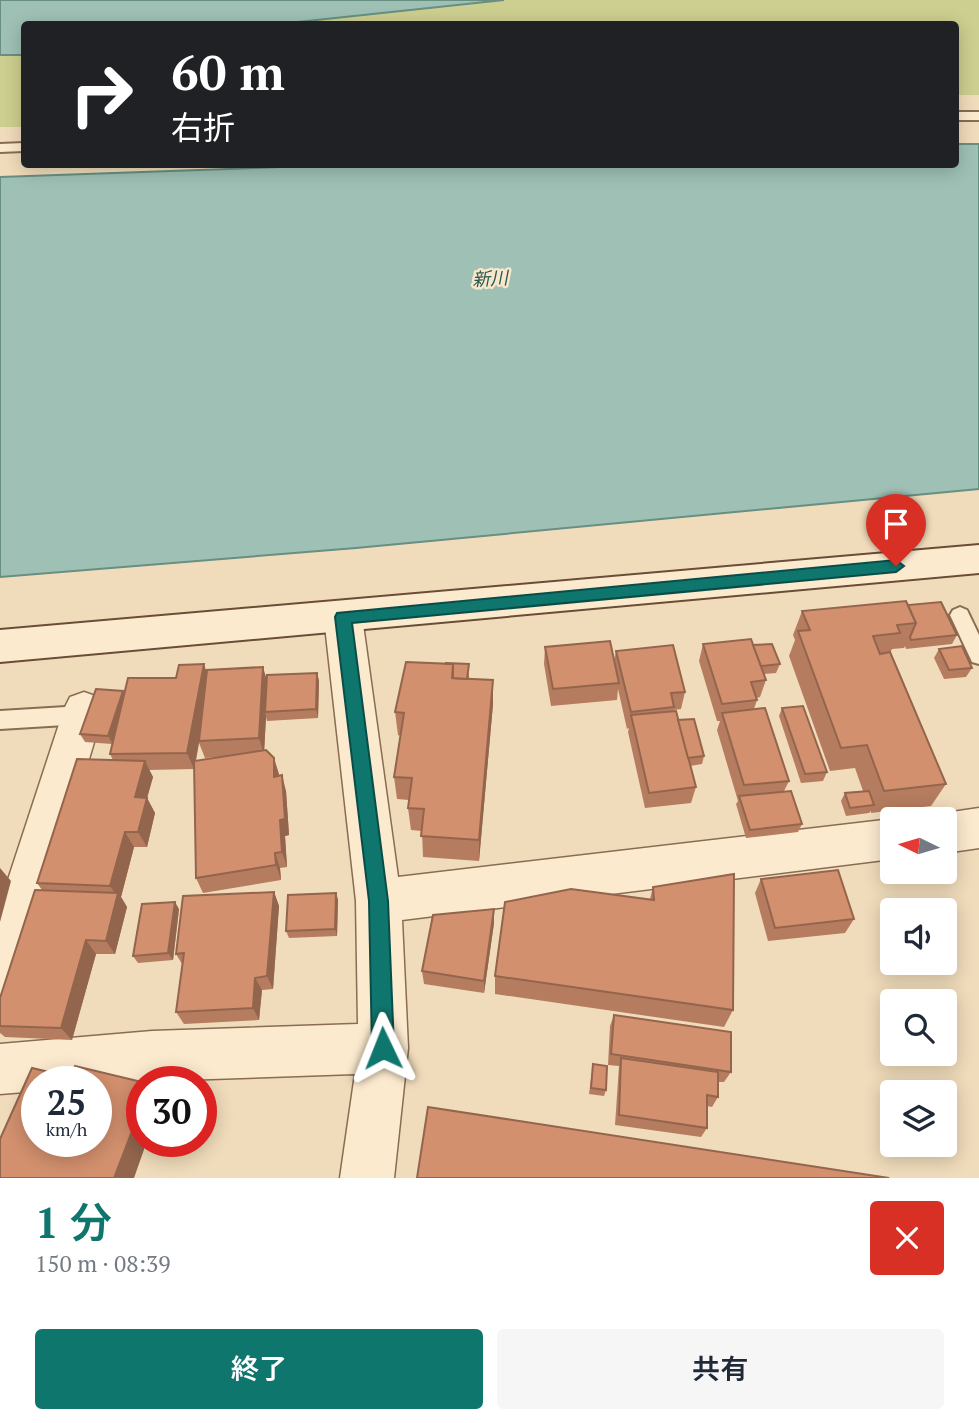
<!DOCTYPE html>
<html lang="ja">
<head>
<meta charset="utf-8">
<style>
	body { margin:0; font-family:"PT Serif","Noto Sans JP",serif; background:#f6f6f7; color:#1f2937; height:100vh; display:flex; flex-direction:column; font-size:26px; white-space:nowrap }
	* { box-sizing:border-box; margin:0 }
	p { font-size:23px; color:#747a83 }
	.icon { flex:none; width:38px; height:38px; fill:none; stroke:currentColor; stroke-width:2; stroke-linecap:round; stroke-linejoin:round }
	.map { position:relative; height:1178px; overflow:hidden }
	.details { display:flex; flex-direction:column; background:#fff; flex:1 }
	.details>* { flex:none }
	.top-card { position:absolute; left:21px; top:21px; width:938px; height:147px; border-radius:7px; box-shadow:0 4px 18px #0003; background:#202124; color:#fff; overflow:hidden }
	.needle { width:46px; rotate:275deg }
	.tools { position:absolute; left:880px; top:807px; display:grid; gap:14px }
	.tools a { display:grid; place-items:center; width:77px; height:77px; border-radius:7px; background:#fff; box-shadow:0 4px 18px #0003; font-size:35px }
	.speed { position:absolute; left:21px; top:1066px; display:flex; gap:14px; font-size:35px; font-weight:700; text-align:center }
	.speed>* { display:grid; place-content:center; width:91px; height:91px; border-radius:50%; background:#fff; box-shadow:0 4px 18px #0003; line-height:1 }
	.speed small { font-size:18px; font-weight:400 }
	.speed .limit { border:10px solid #d22; background:#fff; color:#111 }
	.pin { position:absolute; display:grid; place-items:center; width:60px; height:60px; color:#fff; margin:-72px -30px; border-radius:50% 50% 50% 0; rotate:-45deg; box-shadow:0 0 7px #0007 }
	.pin .icon { rotate:45deg }
	.me { position:absolute; width:77px; margin:-38px; rotate:358deg; stroke-linejoin:round; filter:drop-shadow(0 0 5px #0008) }
	.turn { display:flex; align-items:center; gap:24px; height:147px; padding:0 35px; font-size:32px }
	.turn .icon { width:91px; height:91px; stroke-width:2.5 }
	.turn b { display:block; font-size:49px; line-height:60px }
	.round { display:grid; place-items:center; flex:none; width:74px; height:74px; border-radius:7px; background:#f6f6f7 }
	.head { display:flex; align-items:center; justify-content:space-between; height:119px; padding:0 35px }
	h1 { font-size:42px; font-weight:600; line-height:52px; color:#0f766e }
	.cta { display:flex; gap:14px; margin-top:auto; padding:14px 35px }
	.cta a { flex:1; height:80px; border-radius:7px; background:#0f766e; color:#fff; font-size:28px; font-weight:600; line-height:80px; text-align:center }
	.cta a+a { background:#f6f6f7; color:#1f2937 }
	.map>svg:first-child { display:block }
</style>
</head>
<body>
<div class="map">
<svg width="979" height="1178" viewBox="0 0 979 1178">
	<rect width="100%" height="100%" fill="#f0dcbb"/>
	<g fill="#cccf8f">
		<polygon points="504,0 979,0 979,95 956,95 956,24 279,24"/>
		<rect x="0" y="55" width="24" height="72"/>
	</g>
	<g fill="#9fc1b5" stroke="#678f82" stroke-width="2">
		<polygon points="0,0 504,0 279,24 24,24 24,55 0,55"/>
		<polygon points="956,144 979,144 979,489 356,548 0,577 0,177 366,164 956,164"/>
	</g>
	<g fill="none" stroke-linecap="round" stroke-linejoin="round">
		<defs>
			<g id="lane">
				<rect x="956" y="112" width="23" height="8"/>
				<polygon points="24,143 24,151 0,152 0,144"/>
				<polygon points="960,607 967,610 979,635 979,664 972,662 950,615 953,610"/>
				<polygon points="82,706 89,709 93,715 89,721 82,724 0,729 0,711"/>
			</g>
			<g id="street">
				<polygon points="343,602 356,606 362,617 398,877 892,819 892,859 402,920 408,1048 394,1178 340,1178 355,1074 152,1081 96,1086 96,1082 37,1082 37,1091 0,1094 0,1044 152,1031 358,1024 356,901 324,617 330,606"/>
				<polygon points="84,692 98,697 104,709 24,976 17,993 0,1000 0,904 64,709 70,697"/>
				<polygon points="979,808 979,848 945,853 945,819 930,819 945,813"/>
			</g>
			<polygon id="secondary" points="979,545 979,573 0,662 0,630"/>
		</defs>
		<use href="#lane" stroke="#886c54" stroke-width="4"/>
		<use href="#street" stroke="#886c54" stroke-width="3"/>
		<use href="#secondary" stroke="#6a4d37" stroke-width="4"/>
		<use href="#lane" fill="#fbeace" fill-rule="evenodd"/>
		<use href="#street" fill="#fbeace" fill-rule="evenodd"/>
		<use href="#secondary" fill="#fbeace" fill-rule="evenodd"/>
	</g>
	<g fill="#b57c5f" fill-rule="evenodd">
		<polygon points="908,605 957,635 952,644 906,649 905,646 904,648 892,649 890,653 946,784 931,806 871,813 871,811 869,813 846,816 841,801 845,793 863,791 855,768 830,771 789,656 795,640 793,635 802,611"/>
		<polygon points="703,644 753,645 780,664 776,673 764,674 766,680 760,697 756,698 757,700 754,709 789,781 784,791 802,824 798,832 746,838 736,804 738,801 717,730 720,721 717,721 699,661"/>
		<polygon points="545,647 614,661 616,651 685,692 681,709 674,710 673,711 704,756 702,764 690,766 696,787 691,803 645,808 628,732 629,728 627,729 618,689 617,700 551,706 544,664"/>
		<polygon points="939,649 972,668 966,677 944,679 934,658"/>
		<path d="M 207,672 L 267,679 L 317,673 L 319,681 L 318,718 L 267,721 L 266,717 L 264,751 L 286,791 L 289,835 L 285,836 L 287,867 L 280,868 L 281,880 L 203,893 L 196,878 L 194,769 L 149,770 L 153,777 L 147,798 L 155,813 L 147,847 L 134,847 L 121,897 L 127,907 L 115,954 L 96,954 L 72,1040 L 5,1037 L 0,1033 L 0,998 L 42,890 L 37,883 L 113,760 L 110,754 L 112,744 L 85,742 L 80,734 L 124,693 L 176,678 ZM 199,743 L 205,758 L 228,756 L 196,761 Z"/>
		<polygon points="469,673 469,679 493,680 493,704 479,861 423,857 422,831 411,830 408,808 409,800 397,799 394,777 400,736 398,735 395,712"/>
		<polygon points="782,708 827,772 823,781 801,783 779,716"/>
		<polygon points="761,879 854,919 845,933 768,941 755,893"/>
		<polygon points="653,887 733,1010 724,1027 495,994 495,976 650,899"/>
		<polygon points="274,892 279,906 273,989 262,990 259,1020 184,1024 176,1012 182,964 176,954"/>
		<polygon points="336,893 338,900 337,936 289,938 286,931"/>
		<polygon points="179,909 173,960 138,963 133,956"/>
		<polygon points="494,923 484,993 424,984 422,971"/>
		<polygon points="614,1015 731,1072 724,1082 718,1082 718,1097 712,1107 707,1106 707,1128 701,1137 615,1125 619,1066 608,1065 610,1026"/>
		<polygon points="593,1064 606,1090 604,1096 589,1094"/>
	</g>
	<g fill="#93654d">
		<polygon points="204,664 210,682 194,769 187,753"/>
		<polygon points="263,667 268,684 265,712 266,717 264,754 259,738"/>
		<polygon points="317,673 319,681 318,718 316,709"/>
		<polygon points="493,680 493,704 479,861 479,840"/>
		<polygon points="123,691 128,700 113,744 108,736"/>
		<polygon points="274,758 279,774 279,793 274,777"/>
		<polygon points="145,761 153,777 147,798 155,813 147,847 138,832 135,797"/>
		<polygon points="282,775 286,791 289,835 285,836 287,867 282,852 280,820"/>
		<polygon points="125,832 134,847 121,897 127,907 115,954 106,941 117,896 110,886"/>
		<polygon points="275,853 280,868 281,880 276,865"/>
		<polygon points="0,868 11,881 0,922"/>
		<polygon points="274,892 279,906 273,989 267,976"/>
		<polygon points="336,893 338,900 337,936 335,929"/>
		<polygon points="175,902 179,909 173,960 168,953"/>
		<polygon points="494,909 494,923 484,993 484,981"/>
		<polygon points="86,940 96,954 72,1040 61,1028"/>
		<polygon points="255,978 262,990 259,1020 253,1008"/>
		<polygon points="142,1105 142,1141 147,1141 134,1178 114,1178"/>
	</g>
	<g fill="#d2906e" stroke="#93654d" stroke-width="2" fill-rule="evenodd">
		<polygon points="906,601 916,623 897,625 900,633 873,636 880,654 890,652 946,784 884,791 867,745 841,748 798,631 810,630 802,611"/>
		<polygon points="941,602 957,635 911,640 910,637 916,623 908,605"/>
		<polygon points="751,639 766,680 751,682 757,700 722,704 703,644"/>
		<polygon points="610,641 619,683 553,689 545,647"/>
		<polygon points="772,644 780,664 761,666 753,645"/>
		<polygon points="673,645 685,692 671,693 674,707 631,712 616,651"/>
		<polygon points="962,646 972,668 949,670 939,649"/>
		<polygon points="406,662 453,664 452,678 493,680 479,840 421,836 424,809 408,808 412,778 394,777 404,713 395,712"/>
		<polygon points="446,663 469,664 467,679 453,678 453,664 446,664"/>
		<polygon points="204,664 187,753 110,754 128,678 176,678 179,665"/>
		<polygon points="263,667 259,738 199,741 207,670"/>
		<polygon points="317,673 316,709 265,712 267,675"/>
		<polygon points="96,689 123,691 108,736 80,734"/>
		<polygon points="803,706 827,772 805,774 782,708"/>
		<polygon points="765,708 789,781 744,785 722,713"/>
		<polygon points="676,711 696,787 649,793 631,715"/>
		<polygon points="694,719 704,756 688,758 678,720"/>
		<polygon points="266,750 274,758 274,777 282,775 285,819 280,820 282,852 275,853 276,865 196,878 194,761"/>
		<polygon points="77,759 145,761 135,797 147,798 138,832 125,832 110,886 37,883"/>
		<polygon points="791,791 802,824 750,830 739,796"/>
		<polygon points="869,791 874,805 850,808 845,793"/>
		<polygon points="838,870 854,919 775,928 761,879"/>
		<polygon points="734,874 733,1010 495,976 505,902 571,889 654,900 653,887"/>
		<polygon points="35,890 118,893 106,941 86,940 61,1028 0,1026 0,998"/>
		<polygon points="274,892 267,976 255,978 253,1008 176,1012 184,953 176,954 183,896"/>
		<polygon points="336,893 335,929 286,931 288,895"/>
		<polygon points="175,902 168,953 133,956 142,904"/>
		<polygon points="494,909 484,981 422,971 433,915"/>
		<polygon points="614,1015 731,1032 731,1072 611,1054"/>
		<polygon points="621,1058 718,1072 718,1097 707,1095 707,1128 619,1115"/>
		<polygon points="593,1064 607,1066 606,1090 591,1088"/>
		<path d="M 75,1066 L 142,1082 L 142,1105 L 114,1178 L 0,1178 L 0,1139 L 32,1068 L 70,1077 ZM 37,1082 L 96,1082 L 96,1141 L 37,1141 Z"/>
		<polygon points="428,1107 889,1178 417,1178"/>
	</g>
	<polygon fill="#0f766e" stroke="#0a4d48" stroke-width="2" points="896,560 904,566 896,572 352,623 388,901 394,1048 390,1055 383,1058 375,1055 372,1048 369,901 335,617 337,613"/>
	<g text-anchor="middle" dominant-baseline="central" stroke-width="5" stroke-linejoin="round" paint-order="stroke">
		<g font-size="18" font-style="italic" fill="#285751" stroke="#f8e7cb">
			<text transform="translate(490 278) rotate(-3)">新川</text>
		</g>
	</g>
</svg>
<div class="tools">
<a><svg class="needle" viewBox="-14 -14 28 28"><path d="M0-13l5 13h-10z" fill="#e53935"/><path d="M0 13l5-13h-10z" fill="#747a83"/></svg></a>
<a><svg class="icon" aria-label="sound" viewBox="0 0 24 24"><path d="M4 9h4l5-4v14l-5-4H4zM17 9q2 3 0 6"/></svg></a>
<a><svg class="icon" aria-label="search" viewBox="0 0 24 24"><circle cx="10" cy="10" r="6"/><path d="M15 15l6 6"/></svg></a>
<a><svg class="icon" aria-label="layers" viewBox="0 0 24 24"><path d="M12 4l9 5-9 5-9-5zM3 14l9 5 9-5"/></svg></a>
</div>
<div class="speed"><div>25<small>km/h</small></div><div class="limit">30</div></div>
<div class="pin" style="left:896px;top:566px;background:#d93025"><svg class="icon" aria-label="arrive" viewBox="0 0 24 24"><path d="M6 21V4h12l-3 4 3 4H6"/></svg></div>
<svg class="me" style="left:383px;top:1048px" viewBox="-20 -20 40 40"><path d="M0-17L14 15 0 8-14 15z" fill="#0f766e" stroke="#fff" stroke-width="4"/></svg>
<div class="top-card">
<div class="turn"><svg class="icon" aria-label="right" viewBox="0 0 24 24"><path d="M7 20v-9h11M14 6l5 5-5 5"/></svg><div><b>60 m</b>右折</div></div>
</div>
</div>
<section class="details">
<div class="head"><div><h1>1 分</h1><p>150 m · 08:39</p></div><a class="round" style="background:#d93025;color:#fff"><svg class="icon" aria-label="close" viewBox="0 0 24 24"><path d="M6 6l12 12M18 6L6 18"/></svg></a></div>
<div class="cta"><a>終了</a><a>共有</a></div>
</section>
</body>
</html>
